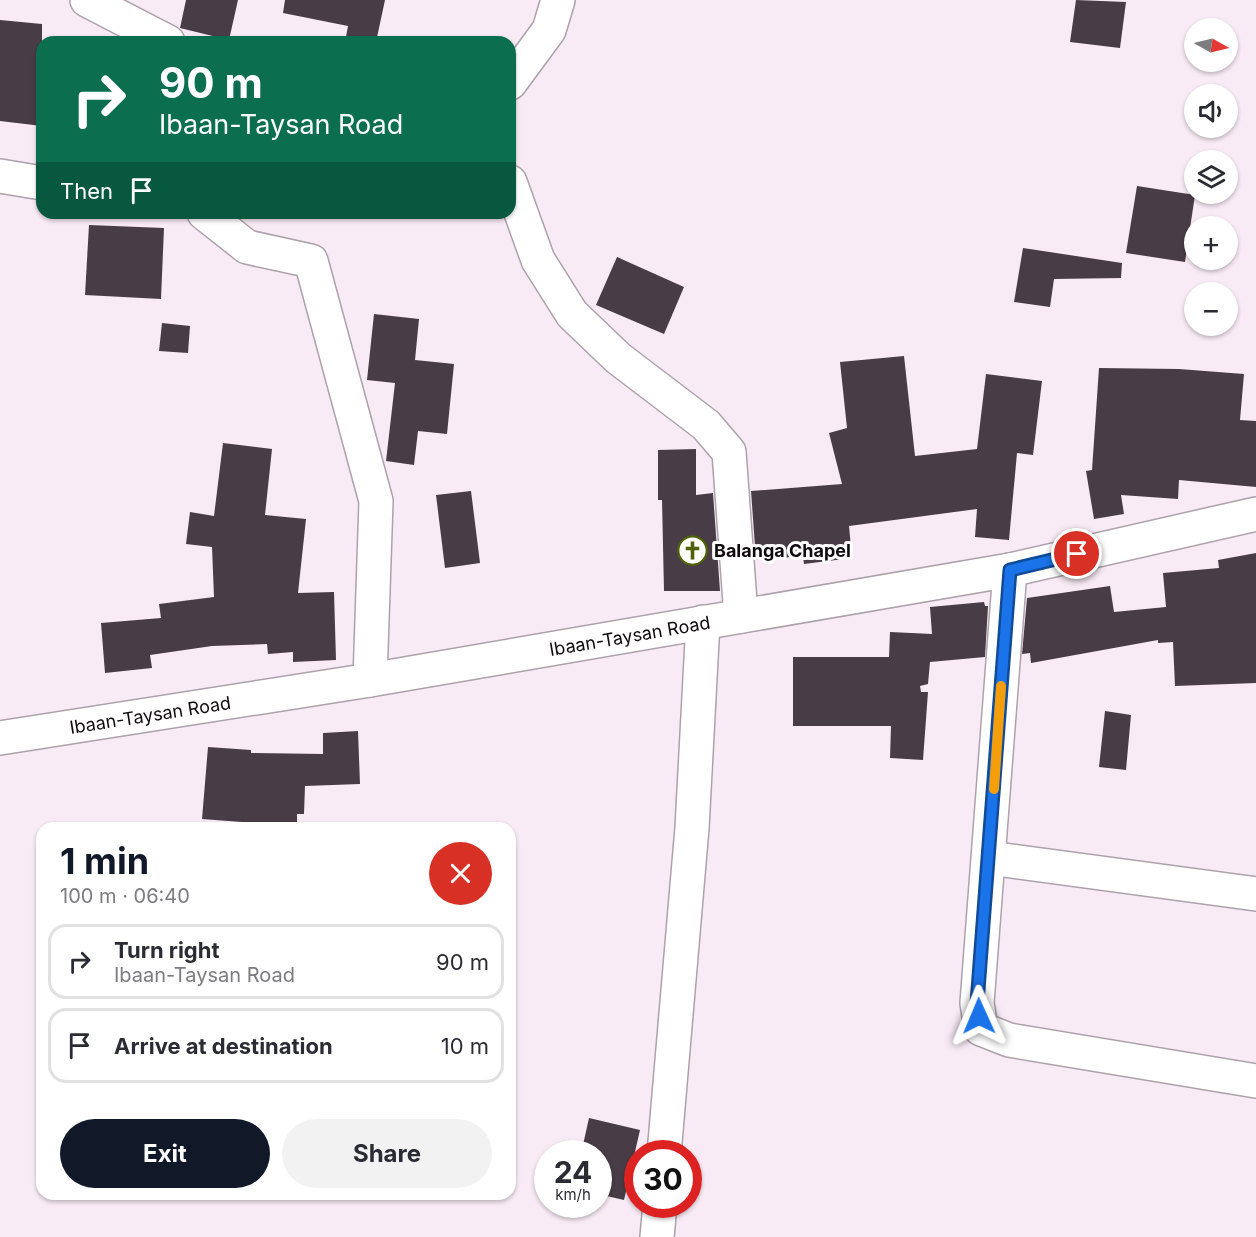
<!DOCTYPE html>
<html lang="en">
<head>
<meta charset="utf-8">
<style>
	body { margin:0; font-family:Inter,sans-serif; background:#f2f2f3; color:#2b2b33; height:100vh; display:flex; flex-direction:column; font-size:22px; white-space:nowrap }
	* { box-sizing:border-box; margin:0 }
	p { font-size:20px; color:#7c7c81 }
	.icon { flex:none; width:33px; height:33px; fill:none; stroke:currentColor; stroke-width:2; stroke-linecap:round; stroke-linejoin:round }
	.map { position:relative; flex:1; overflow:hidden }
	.details { position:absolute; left:36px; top:822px; width:480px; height:378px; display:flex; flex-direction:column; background:#fff; border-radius:18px; box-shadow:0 2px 4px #0004 }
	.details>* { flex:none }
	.hud { position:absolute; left:36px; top:36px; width:480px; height:183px; border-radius:18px; box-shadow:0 2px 4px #0004; background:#0b6e4f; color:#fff; overflow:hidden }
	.needle { width:39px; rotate:98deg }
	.tools { position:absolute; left:1184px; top:18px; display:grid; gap:12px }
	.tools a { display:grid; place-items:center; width:54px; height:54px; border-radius:50%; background:#fff; box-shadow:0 2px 4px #0004; font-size:30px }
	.speed { position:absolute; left:534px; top:1140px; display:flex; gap:12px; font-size:30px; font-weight:700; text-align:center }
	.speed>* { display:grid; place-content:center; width:78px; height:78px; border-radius:50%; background:#fff; box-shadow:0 2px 4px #0004; line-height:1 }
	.speed small { font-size:15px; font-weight:400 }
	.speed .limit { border:9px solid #d22; background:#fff; color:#111 }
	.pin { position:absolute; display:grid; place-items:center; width:51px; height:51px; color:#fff; margin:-26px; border:3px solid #fff; border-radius:50%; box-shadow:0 2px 6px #0007 }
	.me { position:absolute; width:66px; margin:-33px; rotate:359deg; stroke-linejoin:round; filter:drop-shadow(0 0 4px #0008) }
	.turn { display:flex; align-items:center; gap:21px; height:126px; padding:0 24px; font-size:27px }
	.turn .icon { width:78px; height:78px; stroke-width:2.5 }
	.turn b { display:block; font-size:42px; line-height:51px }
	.then { display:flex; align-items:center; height:57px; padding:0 24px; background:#0003; gap:12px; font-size:22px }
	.round { display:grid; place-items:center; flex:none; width:63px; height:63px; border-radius:32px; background:#f2f2f3 }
	.overview { display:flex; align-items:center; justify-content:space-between; height:102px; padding:0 24px }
	h1 { font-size:36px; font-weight:700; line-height:45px; color:#111827 }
	.action { display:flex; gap:12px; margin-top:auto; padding:12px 24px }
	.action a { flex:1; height:69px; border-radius:36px; background:#111827; color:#fff; font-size:24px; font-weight:700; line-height:69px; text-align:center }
	.action a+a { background:#f2f2f3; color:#2b2b33 }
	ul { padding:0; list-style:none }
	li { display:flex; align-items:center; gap:18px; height:75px; margin:0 12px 9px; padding:0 12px; border:3px solid #e1e1e2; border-radius:18px }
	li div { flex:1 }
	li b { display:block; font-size:22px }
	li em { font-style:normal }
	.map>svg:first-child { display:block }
</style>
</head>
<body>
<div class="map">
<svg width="1256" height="1237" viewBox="0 0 1256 1237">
	<rect width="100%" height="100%" fill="#f9ebf6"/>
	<g fill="#483d46">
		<polygon points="186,0 238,0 229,40 180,28"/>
		<polygon points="285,0 385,0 376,42 345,42 348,26 283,13"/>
		<polygon points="1076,0 1126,2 1120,48 1070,42"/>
		<polygon points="0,20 42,24 42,126 0,121"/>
		<polygon points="1137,186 1195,195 1185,262 1126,253"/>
		<polygon points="89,225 164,228 161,299 85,295"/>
		<polygon points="1023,248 1122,263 1121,278 1054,279 1050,307 1014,302"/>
		<polygon points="617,257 684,287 664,334 596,305"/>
		<polygon points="374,314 419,319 415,360 454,364 447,434 418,431 414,465 386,461 395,383 367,380"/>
		<polygon points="162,323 190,326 188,353 159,351"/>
		<polygon points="904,356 915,456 977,449 986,374 1042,381 1033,455 1017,453 1009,540 975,537 977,509 849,526 852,558 804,564 803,556 756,560 751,491 842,484 829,433 847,428 840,362"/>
		<polygon points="1099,368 1179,369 1244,374 1240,420 1256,421 1256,487 1179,480 1178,499 1121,495 1124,514 1094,519 1086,471 1092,470"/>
		<polygon points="223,443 272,449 265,515 306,519 298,593 334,592 336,660 293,662 293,652 268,654 267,644 212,646 150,655 152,668 105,673 101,623 161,618 159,604 214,597 212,547 186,544 190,512 214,516"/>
		<polygon points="696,449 696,495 713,493 720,591 664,591 662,500 658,500 658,450"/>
		<polygon points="471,491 480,563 445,568 436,495"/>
		<polygon points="1256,553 1256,683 1175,686 1173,642 1158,643 1158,640 1031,663 1030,653 1022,654 1027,598 1110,586 1114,612 1166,607 1163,573 1219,568 1218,560"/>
		<polygon points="984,602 985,606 988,606 985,657 930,662 928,684 920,686 921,692 928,692 923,760 890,758 891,726 793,726 793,657 889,657 890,632 932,634 930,607"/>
		<polygon points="1105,711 1131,715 1126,770 1099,767"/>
		<polygon points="358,731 360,784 305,786 304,814 297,814 297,828 256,828 255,823 202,819 208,747 251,750 251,753 323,754 323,733"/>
		<polygon points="589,1118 640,1130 624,1200 598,1194 598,1154 581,1154"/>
	</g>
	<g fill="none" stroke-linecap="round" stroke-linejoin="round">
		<defs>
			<g id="minor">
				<polyline points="87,0 168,42"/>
				<polyline points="510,83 549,30 558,0"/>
				<polyline points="0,176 42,183"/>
				<polyline points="510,182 538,260 572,314 618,358 706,425 729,452 741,616"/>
				<polyline points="204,213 247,247 311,261 376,501 370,680"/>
				<polyline points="1010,570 977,1003 981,1029 1009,1040 1256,1081"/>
				<polyline points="989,858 1256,894"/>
				<polyline points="664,1154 692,828 703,622"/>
				<polyline points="657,1237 660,1204"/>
			</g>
			<g id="secondary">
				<path id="s1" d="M 0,738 L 370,680 L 1010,570 L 1256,514"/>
			</g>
		</defs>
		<use href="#minor" stroke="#ada1ab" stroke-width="36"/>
		<use href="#secondary" stroke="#ada1ab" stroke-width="36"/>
		<use href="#minor" stroke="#fff" stroke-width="33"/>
		<use href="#secondary" stroke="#fff" stroke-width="33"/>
	</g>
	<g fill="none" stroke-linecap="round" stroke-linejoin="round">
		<defs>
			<polyline id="route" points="979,1016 977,1003 1010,570 1077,554"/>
		</defs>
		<use href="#route" stroke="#114b97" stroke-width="15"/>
		<use href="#route" stroke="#1a73e8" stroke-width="10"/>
		<polyline stroke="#f59e0b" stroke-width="10" points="994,789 1001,686"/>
	</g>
	<defs>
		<symbol id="church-ring" viewBox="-11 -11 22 22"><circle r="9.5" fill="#fff" stroke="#4e6107" stroke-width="1.5"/><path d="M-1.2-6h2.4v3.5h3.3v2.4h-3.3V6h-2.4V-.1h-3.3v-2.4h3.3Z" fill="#4e6107"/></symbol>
	</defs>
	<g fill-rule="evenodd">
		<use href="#church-ring" x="676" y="534" width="33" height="33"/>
	</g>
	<g text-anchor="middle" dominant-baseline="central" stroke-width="6" stroke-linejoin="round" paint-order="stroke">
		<g font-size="18" font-weight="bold" fill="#0e0a0d" stroke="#fff" text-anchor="start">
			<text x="714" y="550">Balanga Chapel</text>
		</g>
		<g font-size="18" fill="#0e0a0d" stroke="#fff">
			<text stroke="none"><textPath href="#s1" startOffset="638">Ibaan-Taysan Road</textPath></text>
			<text stroke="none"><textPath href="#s1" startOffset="152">Ibaan-Taysan Road</textPath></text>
		</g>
	</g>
</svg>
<div class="tools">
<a><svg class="needle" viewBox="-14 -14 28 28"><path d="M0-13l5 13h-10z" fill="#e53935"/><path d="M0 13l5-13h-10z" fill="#7c7c81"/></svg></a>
<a><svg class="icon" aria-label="sound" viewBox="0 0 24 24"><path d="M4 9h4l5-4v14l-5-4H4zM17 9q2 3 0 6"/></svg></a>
<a><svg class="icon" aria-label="layers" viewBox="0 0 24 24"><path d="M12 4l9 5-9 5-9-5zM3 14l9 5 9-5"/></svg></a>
<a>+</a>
<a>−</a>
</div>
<div class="speed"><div>24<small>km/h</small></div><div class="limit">30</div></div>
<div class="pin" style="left:1077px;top:554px;background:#d93025"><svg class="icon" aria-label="arrive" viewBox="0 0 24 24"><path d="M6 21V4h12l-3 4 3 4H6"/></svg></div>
<svg class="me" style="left:979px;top:1016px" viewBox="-20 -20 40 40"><path d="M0-17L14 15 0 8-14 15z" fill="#1a73e8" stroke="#fff" stroke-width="4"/></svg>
<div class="hud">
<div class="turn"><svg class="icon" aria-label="right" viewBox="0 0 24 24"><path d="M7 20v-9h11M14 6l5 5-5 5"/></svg><div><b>90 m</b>Ibaan-Taysan Road</div></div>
<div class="then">Then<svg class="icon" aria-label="arrive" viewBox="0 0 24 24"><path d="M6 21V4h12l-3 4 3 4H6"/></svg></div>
</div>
<section class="details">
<div class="overview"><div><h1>1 min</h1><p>100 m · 06:40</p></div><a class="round" style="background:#d93025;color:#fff"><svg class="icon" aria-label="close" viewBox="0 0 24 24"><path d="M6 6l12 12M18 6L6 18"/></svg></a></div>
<ul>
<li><svg class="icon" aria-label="right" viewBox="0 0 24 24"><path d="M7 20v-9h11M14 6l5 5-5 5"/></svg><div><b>Turn right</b><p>Ibaan-Taysan Road</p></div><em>90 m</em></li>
<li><svg class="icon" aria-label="arrive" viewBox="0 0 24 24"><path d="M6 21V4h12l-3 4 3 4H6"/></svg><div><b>Arrive at destination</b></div><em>10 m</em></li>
</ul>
<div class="action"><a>Exit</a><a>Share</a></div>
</section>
</div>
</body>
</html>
